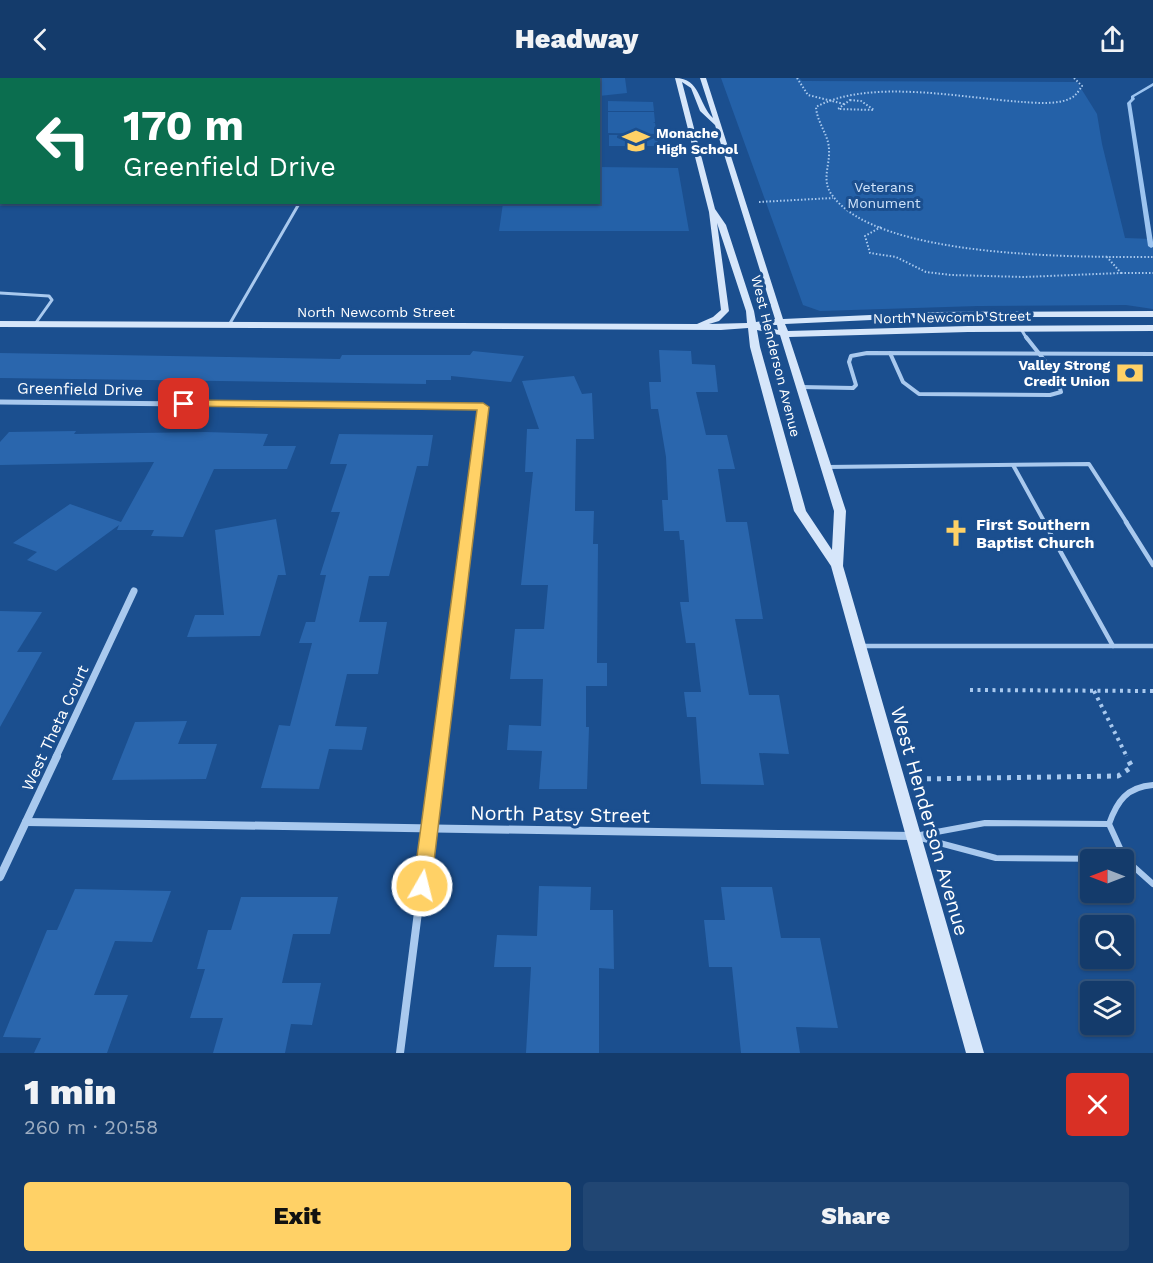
<!DOCTYPE html>
<html lang="en">
<head>
<meta charset="utf-8">
<style>
	body { margin:0; font-family:"Work Sans",sans-serif; background:#214673; color:#f1f3f6; height:100vh; display:flex; flex-direction:column; font-size:22px; white-space:nowrap }
	* { box-sizing:border-box; margin:0 }
	p { font-size:20px; color:#9dadc1 }
	.icon { flex:none; width:33px; height:33px; fill:none; stroke:currentColor; stroke-width:2; stroke-linecap:round; stroke-linejoin:round }
	.map { position:relative; height:975px; overflow:hidden }
	.drawer { display:flex; flex-direction:column; background:#143b6b; flex:1 }
	.drawer>* { flex:none }
	.guide { position:absolute; left:0px; top:0px; width:600px; height:126px; box-shadow:0 2px 4px #0004,0 0 0 2px #33557e; background:#0b6e4f; color:#fff; overflow:hidden }
	.needle { width:39px; rotate:270deg }
	.tools { position:absolute; left:1080px; top:771px; display:grid; gap:12px }
	.tools a { display:grid; place-items:center; width:54px; height:54px; border-radius:6px; background:#143b6b; box-shadow:0 2px 4px #0004,0 0 0 2px #33557e; font-size:30px }
	.pin { position:absolute; display:grid; place-items:center; width:51px; height:51px; color:#fff; margin:-26px; border-radius:12px; box-shadow:0 3px 9px #0006 }
	.me { position:absolute; width:66px; margin:-33px; rotate:8deg; stroke-linejoin:round; filter:drop-shadow(0 0 4px #0008) }
	.turn { display:flex; align-items:center; gap:21px; height:126px; padding:0 24px; font-size:27px }
	.turn .icon { width:78px; height:78px; stroke-width:2.5 }
	.turn b { display:block; font-size:42px; line-height:51px }
	.round { display:grid; place-items:center; flex:none; width:63px; height:63px; border-radius:6px; background:#214673 }
	.summary { display:flex; align-items:center; justify-content:space-between; height:102px; padding:0 24px }
	h1 { font-size:36px; font-weight:800; line-height:45px }
	.button { display:flex; gap:12px; margin-top:auto; padding:12px 24px }
	.button a { flex:1; height:69px; border-radius:6px; background:#ffd166; color:#111; font-size:24px; font-weight:800; line-height:69px; text-align:center }
	.button a+a { background:#214673; color:#f1f3f6 }
	header { display:flex; justify-content:space-between; align-items:center; height:78px; padding:0 24px; background:#143b6b; font-size:27px; font-weight:800 }
	.map>svg:first-child { display:block }
</style>
</head>
<body>
<header><svg class="icon" aria-label="back" viewBox="0 0 24 24"><path d="M15 5l-7 7 7 7"/></svg>Headway<svg class="icon" aria-label="share" viewBox="0 0 24 24"><path d="M12 15V3M7 8l5-5 5 5M5 13v7h14v-7"/></svg></header>
<div class="map">
<svg width="1153" height="975" viewBox="0 0 1153 975">
	<rect width="100%" height="100%" fill="#1b4f8f"/>
	<g fill="#2461a8">
		<polygon points="100,0 314,0 98,1"/>
		<polygon points="511,0 625,0 627,15 599,18 598,2 510,1"/>
		<polygon points="721,0 799,0 802,3 1077,4 1097,36 1102,66 1125,160 1153,161 1153,231 1126,227 978,228 820,233 803,227"/>
		<polygon points="608,23 653,24 654,33 608,33"/>
		<polygon points="608,34 654,34 655,44 653,45 655,45 657,56 608,55"/>
		<polygon points="609,57 657,57 658,68 609,68"/>
		<polygon points="599,89 678,90 689,153 499,153 503,125 598,124"/>
	</g>
	<g fill="none" stroke-linecap="round" stroke-linejoin="round">
		<polygon fill="#9cc4f0" fill-rule="evenodd" points="1153,5 1153,8 1134,19 1135,21 1131,25 1153,164 1153,169 1151,170 1148,168 1127,25 1131,21 1131,18"/>
	</g>
	<g fill="#2a66ad">
		<polygon points="659,272 691,273 692,286 715,287 718,314 696,314 706,357 727,357 735,391 718,391 726,444 747,444 763,541 735,541 749,617 779,617 789,676 759,675 764,707 701,706 696,639 687,639 684,614 701,614 695,565 686,565 680,524 689,524 684,462 680,462 679,453 664,453 662,422 668,422 666,379 658,331 651,331 649,304 661,304"/>
		<polygon points="473,273 524,278 511,304 451,298 451,302 426,302 426,306 0,300 0,275 340,281 342,277 470,277"/>
		<polygon points="574,298 582,316 592,315 594,361 576,361 575,433 594,433 593,466 598,466 597,585 607,585 607,608 586,608 586,649 589,649 587,711 539,711 542,673 507,672 509,647 541,648 543,601 510,601 515,551 544,551 548,507 521,507 533,394 525,394 527,351 539,351 522,303"/>
		<polygon points="76,353 74,356 205,354 268,356 263,368 296,368 287,391 214,391 183,459 151,458 154,452 117,452 119,447 56,493 27,482 37,474 13,465 70,426 121,444 154,384 0,387 0,364 9,354"/>
		<polygon points="339,356 433,357 428,388 417,388 389,498 369,498 359,544 387,544 378,596 347,596 335,648 367,649 362,672 329,671 319,711 261,710 279,647 290,648 312,565 299,565 306,544 315,544 326,497 320,497 340,434 331,434 347,386 330,386"/>
		<polygon points="276,441 286,497 278,497 260,558 187,559 195,537 224,537 215,452"/>
		<polygon points="0,533 42,534 17,574 42,574 0,649"/>
		<polygon points="187,643 178,666 217,666 206,701 112,702 135,644"/>
		<polygon points="539,808 591,809 590,832 613,832 614,891 599,890 599,975 526,975 531,889 494,889 497,857 537,858"/>
		<polygon points="721,809 772,809 781,860 820,860 838,950 796,949 800,975 741,975 732,889 709,889 704,842 725,842"/>
		<polygon points="75,811 171,813 152,864 115,863 94,917 128,917 107,975 34,975 41,960 3,959 47,852 57,852"/>
		<polygon points="241,819 338,819 330,856 293,856 282,905 321,905 312,947 291,946 285,975 213,975 223,940 190,940 205,891 197,891 208,852 231,852"/>
	</g>
	<g fill="none" stroke-linecap="round" stroke-linejoin="round">
		<g stroke="#a9c9ee" stroke-width="2" stroke-dasharray="1.5 2" stroke-linecap="butt">
			<polyline points="797,0 808,17 844,26"/>
			<path d="M 1074,0 L 1082,8 C 1080,11 1077,16 1073,19 C 1060,27 1038,25 1023,24 C 962,20 869,0 816,29 C 817,45 829,57 829,72 C 830,88 821,102 832,117 C 877,181 1080,179 1153,179"/>
			<polygon points="850,22 861,23 874,32 838,31"/>
			<polyline points="759,124 833,120"/>
			<polyline points="881,149 865,158 870,175 896,179 926,194 951,197 1024,199 1121,195 1107,179"/>
			<polyline points="1121,195 1153,195"/>
		</g>
		<g stroke="#a9c9ee" stroke-width="4" stroke-dasharray="3 4.5" stroke-linecap="butt">
			<polyline points="970,612 1153,613"/>
			<polyline points="1094,613 1127,679"/>
		</g>
		<polyline stroke="#a9c9ee" stroke-width="5" stroke-dasharray="4 6" stroke-linecap="butt" points="917,701 1118,698 1132,689 1126,678"/>
		<g stroke="#a9c9ee" stroke-width="3">
			<polyline points="0,215 49,218 52,222 35,246"/>
			<polyline points="229,247 300,124"/>
			<polyline points="1021,251 1027,261"/>
		</g>
		<g stroke="#a9c9ee" stroke-width="4">
			<polyline points="890,275 903,304 919,316 1050,317 1061,314 1056,297 1026,259"/>
			<polyline points="801,309 853,310 856,307 849,284 851,278 867,275 1153,276"/>
			<polyline points="1013,387 1045,445"/>
			<polyline points="826,389 1089,386 1127,445"/>
		</g>
		<g stroke="#a9c9ee" stroke-width="4.5">
			<polyline points="1044,444 1113,568"/>
			<polyline points="1126,444 1153,487"/>
			<polyline points="861,568 1153,568"/>
		</g>
		<g stroke="#a9c9ee" stroke-width="6">
			<path d="M 1153,707 C 1127,709 1117,723 1109,746 L 1125,781 L 1153,806"/>
			<polyline points="915,758 985,745 1109,746"/>
			<polyline points="917,759 996,780 1125,781"/>
		</g>
		<polyline stroke="#a9c9ee" stroke-width="5" points="0,324 483,329 468,445"/>
		<g stroke="#a9c9ee" stroke-width="7">
			<polyline points="56,679 134,513"/>
			<polyline points="438,679 468,444"/>
		</g>
		<g stroke="#a9c9ee" stroke-width="8">
			<polyline points="26,744 912,758"/>
			<polyline points="0,799 57,678"/>
			<polyline points="400,975 438,678"/>
		</g>
		<path fill="#d6e6fa" fill-rule="evenodd" d="M 675,0 C 701,0 698,26 713,40 L 700,0 L 706,0 L 783,241 L 936,234 L 1153,233 L 1153,239 L 936,239 L 785,246 L 788,253 L 968,248 L 1153,247 L 1153,253 L 968,254 L 789,259 L 846,433 L 843,488 L 984,975 L 966,975 L 831,488 L 794,433 L 750,269 L 748,250 L 721,252 L 0,249 L 0,243 L 697,246 L 713,239 L 721,232 L 709,134 ZM 682,4 L 691,10 L 700,33 L 715,47 L 775,241 L 756,244 L 754,233 L 726,147 L 715,131 ZM 717,145 L 746,233 L 747,245 L 709,246 L 719,243 L 729,233 ZM 775,247 L 777,247 L 778,252 L 763,248 ZM 757,252 L 780,257 L 834,433 L 832,472 L 806,433 L 760,269 Z"/>
	</g>
	<polygon fill="#ffd166" stroke="#a68842" stroke-width="1.5" points="184,322 483,325 489,329 431,808 429,814 422,816 416,814 413,808 477,332 180,328 180,323"/>
	<defs>
		<symbol id="school-bare" viewBox="-9 -9 18 18"><path d="M0-5L7-2L0 1L-7-2ZM-4 1L0 2.5L4 1V4Q0 6-4 4Z" fill="#ffd166" stroke="#1b4f8f" stroke-width="2.5" paint-order="stroke"/></symbol>
		<symbol id="bank-bare" viewBox="-9 -9 18 18"><path d="M-6-4H6V4H-6ZM0-2.3a2.3 2.3 0 1 0 0 4.6a2.3 2.3 0 1 0 0-4.6Z" fill="#ffd166" stroke="#1b4f8f" stroke-width="2.5" paint-order="stroke"/></symbol>
		<symbol id="church-bare" viewBox="-9 -9 18 18"><path d="M-1.2-6h2.4v3.5h3.3v2.4h-3.3V6h-2.4V-.1h-3.3v-2.4h3.3Z" fill="#ffd166" stroke="#1b4f8f" stroke-width="2.5" paint-order="stroke"/></symbol>
	</defs>
	<g fill-rule="evenodd">
		<use href="#school-bare" x="617" y="44" width="38" height="38"/>
		<use href="#bank-bare" x="1111" y="276" width="38" height="38"/>
		<use href="#church-bare" x="937" y="436" width="38" height="38"/>
	</g>
	<g text-anchor="middle" dominant-baseline="central" stroke-width="6" stroke-linejoin="round" paint-order="stroke">
		<g font-size="14" font-weight="bold" fill="#fff" stroke="#1b4f8f" text-anchor="start">
			<text x="656" y="55">Monache<tspan x="656" dy="16">High School</tspan></text>
			<text x="1110" y="287" text-anchor="end">Valley Strong<tspan x="1110" dy="16">Credit Union</tspan></text>
		</g>
		<g font-size="14" fill="#cfe3fa" stroke="#1b4f8f">
			<text x="884" y="109">Veterans<tspan x="884" dy="16">Monument</tspan></text>
		</g>
		<g font-size="14" fill="#fff" stroke="#1b4f8f">
			<text x="376" y="234">North Newcomb Street</text>
			<text transform="translate(952 239) rotate(-1)">North Newcomb Street</text>
			<text transform="translate(776 278) rotate(76)">West Henderson Avenue</text>
		</g>
		<g font-size="16" fill="#fff" stroke="#1b4f8f">
			<text transform="translate(80 311) rotate(1)">Greenfield Drive</text>
			<text transform="translate(55 650) rotate(-65)">West Theta Court</text>
		</g>
		<g font-size="16" font-weight="bold" fill="#fff" stroke="#1b4f8f" text-anchor="start">
			<text x="976" y="446">First Southern<tspan x="976" dy="18">Baptist Church</tspan></text>
		</g>
		<g font-size="20" fill="#fff" stroke="#1b4f8f">
			<text transform="translate(560 736) rotate(1)">North Patsy Street</text>
			<text transform="translate(930 743) rotate(74)">West Henderson Avenue</text>
		</g>
	</g>
</svg>
<div class="tools">
<a><svg class="needle" viewBox="-14 -14 28 28"><path d="M0-13l5 13h-10z" fill="#e53935"/><path d="M0 13l5-13h-10z" fill="#9dadc1"/></svg></a>
<a><svg class="icon" aria-label="search" viewBox="0 0 24 24"><circle cx="10" cy="10" r="6"/><path d="M15 15l6 6"/></svg></a>
<a><svg class="icon" aria-label="layers" viewBox="0 0 24 24"><path d="M12 4l9 5-9 5-9-5zM3 14l9 5 9-5"/></svg></a>
</div>
<div class="pin" style="left:184px;top:326px;background:#d93025"><svg class="icon" aria-label="arrive" viewBox="0 0 24 24"><path d="M6 21V4h12l-3 4 3 4H6"/></svg></div>
<svg class="me" style="left:422px;top:808px" viewBox="-20 -20 40 40"><circle r="17" fill="#ffd166" stroke="#fff" stroke-width="3"/><path d="M0-11L8 9 0 5-8 9z" fill="#fff"/></svg>
<div class="guide">
<div class="turn"><svg class="icon" aria-label="left" viewBox="0 0 24 24"><path d="M17 20v-9H6M10 6l-5 5 5 5"/></svg><div><b>170 m</b>Greenfield Drive</div></div>
</div>
</div>
<section class="drawer">
<div class="summary"><div><h1>1 min</h1><p>260 m · 20:58</p></div><a class="round" style="background:#d93025;color:#fff"><svg class="icon" aria-label="close" viewBox="0 0 24 24"><path d="M6 6l12 12M18 6L6 18"/></svg></a></div>
<div class="button"><a>Exit</a><a>Share</a></div>
</section>
</body>
</html>
